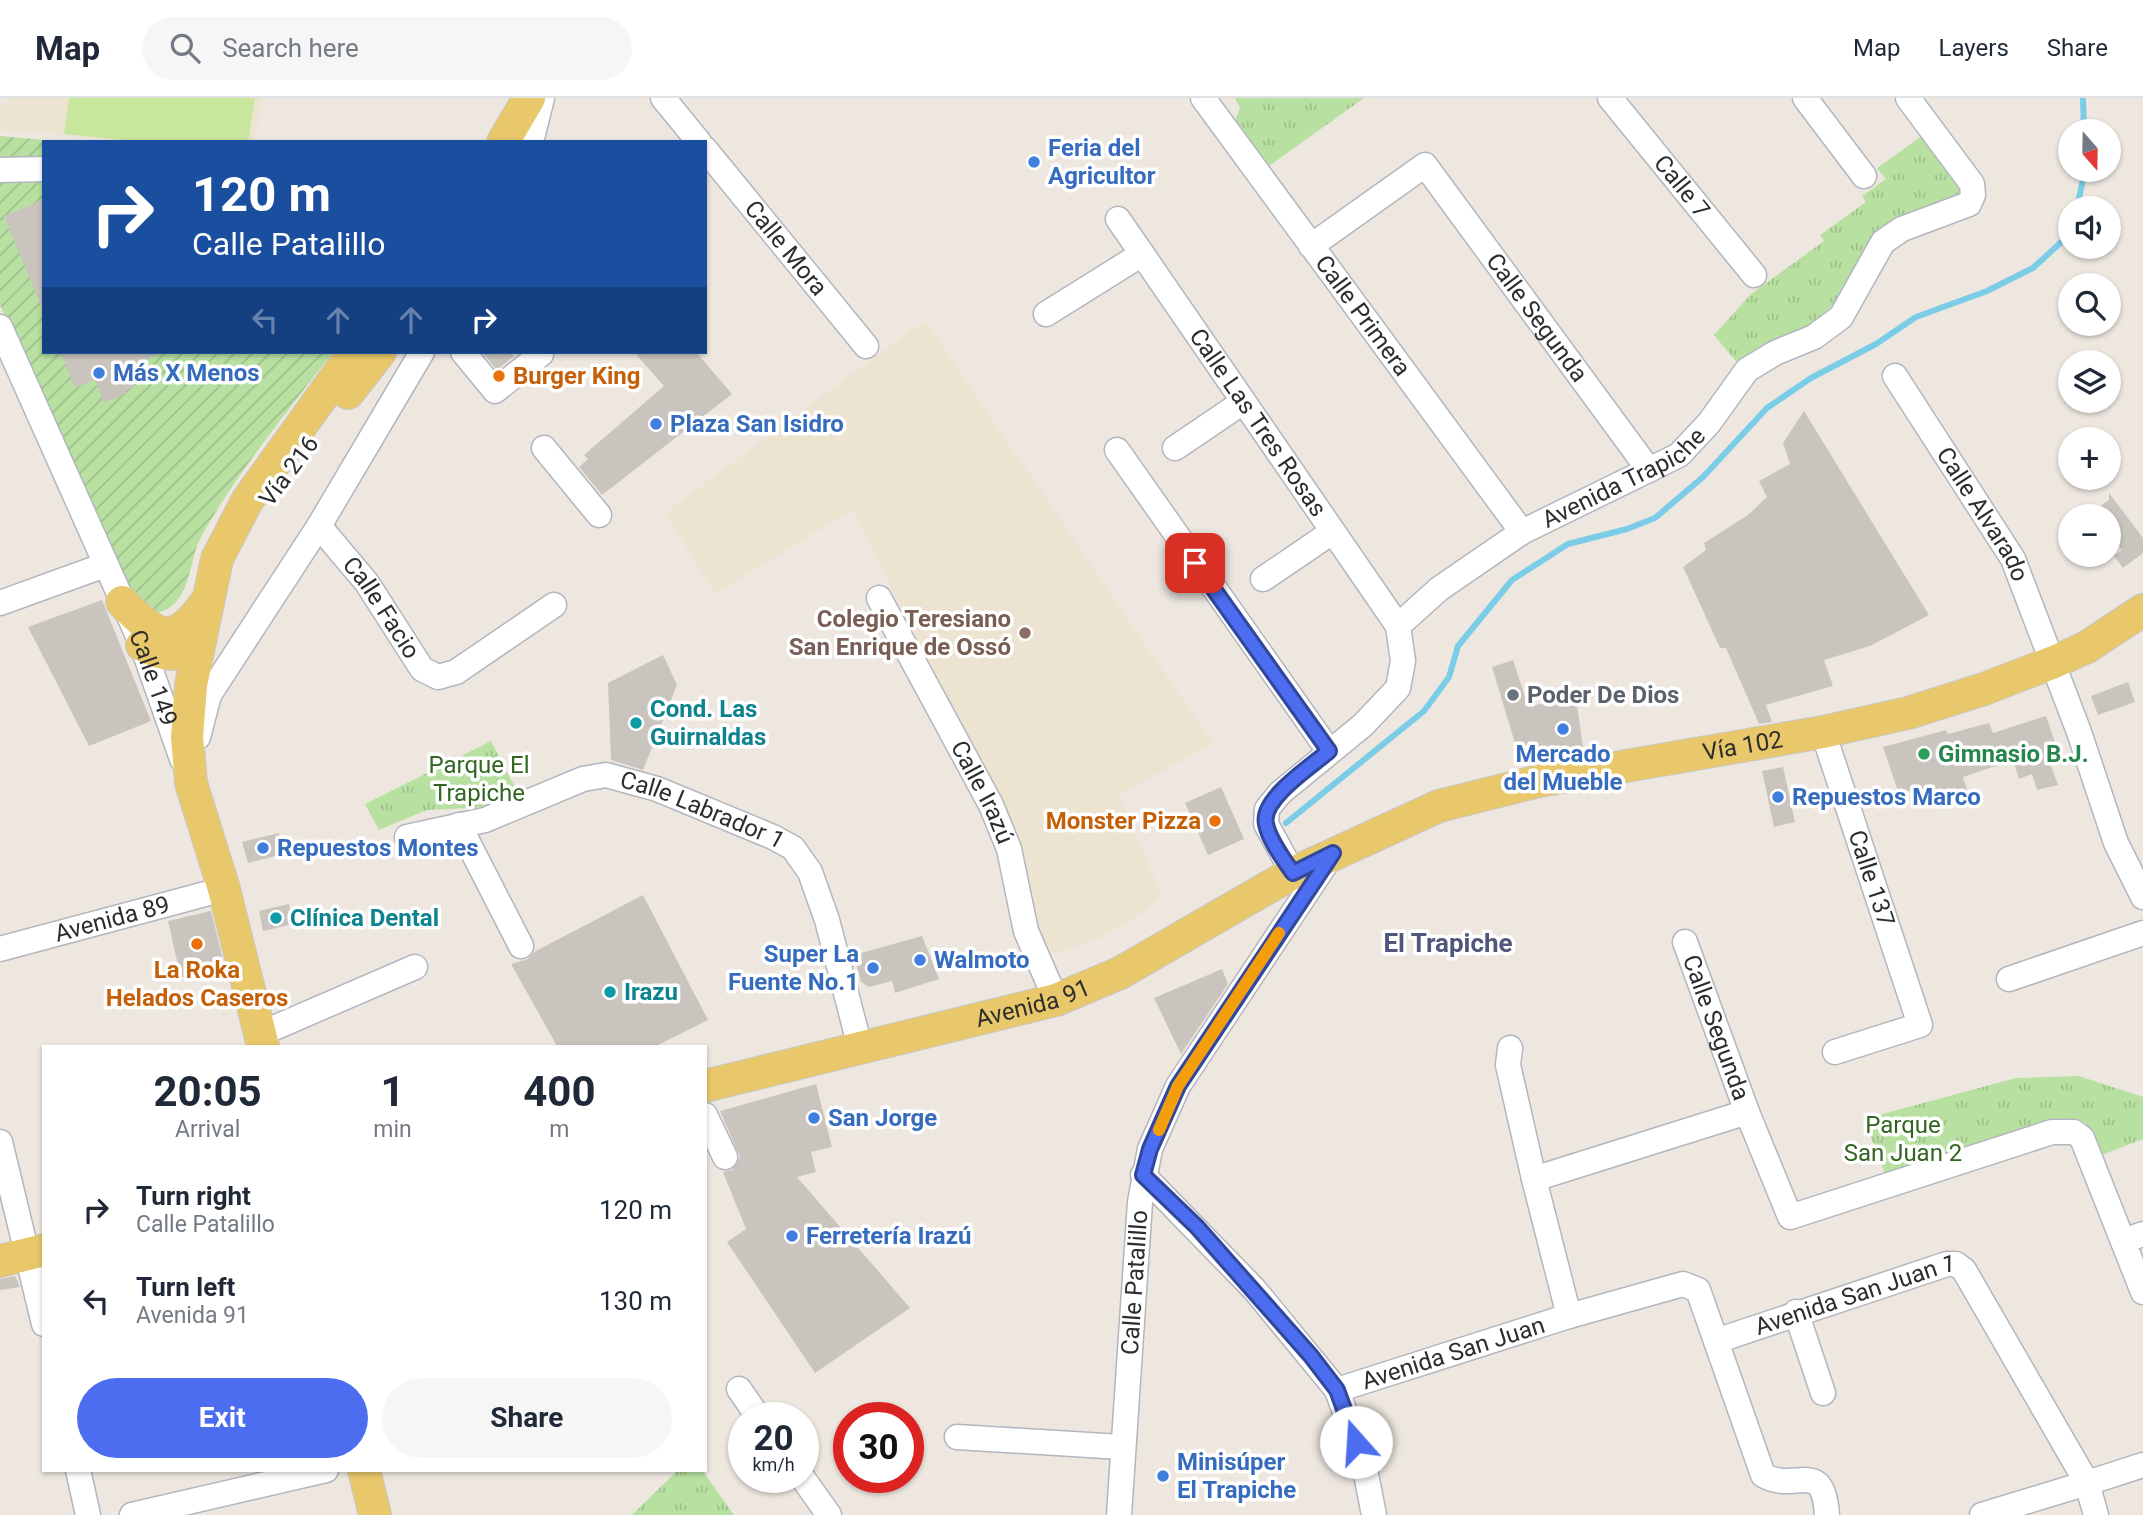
<!DOCTYPE html>
<html lang="en">
<head>
<meta charset="utf-8">
<style>
	body { margin:0; font-family:Roboto,sans-serif; background:#f6f6f7; color:#1f2937; height:100vh; display:flex; flex-direction:column; font-size:26px; white-space:nowrap }
	* { box-sizing:border-box; margin:0 }
	p { font-size:23px; color:#747a83 }
	.icon { flex:none; width:38px; height:38px; fill:none; stroke:currentColor; stroke-width:2; stroke-linecap:round; stroke-linejoin:round }
	.map { position:relative; flex:1; overflow:hidden }
	.drawer { position:absolute; left:42px; top:947px; width:665px; height:427px; display:flex; flex-direction:column; background:#fff; border-radius:0px; box-shadow:0 2px 5px #0004 }
	.drawer>* { flex:none }
	.banner { position:absolute; left:42px; top:42px; width:665px; height:214px; border-radius:0px; box-shadow:0 2px 5px #0004; background:#1a4fa0; color:#fff; overflow:hidden }
	.needle { width:46px; rotate:160deg }
	.tools { position:absolute; left:2058px; top:21px; display:grid; gap:14px }
	.tools a { display:grid; place-items:center; width:63px; height:63px; border-radius:50%; background:#fff; box-shadow:0 2px 5px #0004; font-size:35px }
	.speed { position:absolute; left:728px; top:1304px; display:flex; gap:14px; font-size:35px; font-weight:700; text-align:center }
	.speed>* { display:grid; place-content:center; width:91px; height:91px; border-radius:50%; background:#fff; box-shadow:0 2px 5px #0004; line-height:1 }
	.speed small { font-size:18px; font-weight:400 }
	.speed .limit { border:10px solid #d22; background:#fff; color:#111 }
	.pin { position:absolute; display:grid; place-items:center; width:60px; height:60px; color:#fff; margin:-30px; border-radius:14px; box-shadow:0 4px 10px #0006 }
	.me { position:absolute; width:77px; margin:-38px; rotate:341deg; stroke-linejoin:round; filter:drop-shadow(0 0 5px #0008) }
	.turn { display:flex; align-items:center; gap:24px; height:147px; padding:0 35px; font-size:32px }
	.turn .icon { width:91px; height:91px; stroke-width:2.5 }
	.turn b { display:block; font-size:49px; line-height:60px }
	.lanes { display:flex; align-items:center; height:66px; padding:0 35px; background:#0003; justify-content:center; gap:35px; direction:ltr }
	.lanes .off { opacity:.35 }
	.eta { display:flex; justify-content:space-evenly; align-items:center; height:119px; text-align:center }
	.eta b { font-size:42px; font-weight:700; line-height:49px }
	.primary-button { display:flex; gap:14px; margin-top:auto; padding:14px 35px }
	.primary-button a { flex:1; height:80px; border-radius:42px; background:#4c6def; color:#fff; font-size:28px; font-weight:700; line-height:80px; text-align:center }
	.primary-button a+a { background:#f6f6f7; color:#1f2937 }
	ul { padding:0; list-style:none }
	li { display:flex; align-items:center; gap:21px; height:91px; padding:0 35px }
	li div { flex:1 }
	li b { display:block; font-size:26px }
	li em { font-style:normal }
	header { display:flex; align-items:center; gap:42px; box-sizing:border-box; height:98px; padding:0 35px; background:#fff; border-bottom:2px solid #e0e1e3 }
	header strong { font-size:33px }
	nav { display:flex; gap:38px; margin-inline-start:auto; font-size:24px }
	.search { width:490px; height:63px; background:#f6f6f7; display:flex; align-items:center; gap:18px; box-sizing:border-box; padding:0 24px; border-radius:38px; color:#747a83; font-size:26px }
	.map>svg:first-child { display:block }
</style>
</head>
<body>
<header>
<strong>Map</strong>
<div class="search"><svg class="icon" aria-label="search" viewBox="0 0 24 24"><circle cx="10" cy="10" r="6"/><path d="M15 15l6 6"/></svg>Search here</div>
<nav><a>Map</a><a>Layers</a><a>Share</a></nav>
</header>
<div class="map">
<svg width="2143" height="1417" viewBox="0 0 2143 1417">
	<defs>
		<pattern id="grass-tufts" width="24" height="20" patternUnits="userSpaceOnUse" patternTransform="scale(1.75)"><rect width="24" height="20" fill="#b7e0a1"/><path d="M3 7l-1-3M5 7V3M7 7l1-3M15 17l-1-3M17 17v-4M19 17l1-3" fill="none" stroke="#9ec08b"/></pattern>
		<pattern id="garden-furrows" width="10" height="10" patternUnits="userSpaceOnUse" patternTransform="scale(1.75)"><rect width="10" height="10" fill="#b7e0a1"/><path d="M-1 1l2-2M0 10L10 0M9 11l2-2" fill="none" stroke="#9ec08b"/></pattern>
	</defs>
	<rect width="100%" height="100%" fill="#ede7e0"/>
	<g fill="#ede3d1">
		<polygon points="10,0 262,0 254,44 130,44 0,31 0,8"/>
		<polygon points="925,222 1213,646 1118,697 1162,798 1138,817 1102,839 1054,857 1039,831 1028,804 1017,738 852,412 715,496 665,415"/>
	</g>
	<g fill="url(#grass-tufts)">
		<polygon points="1235,0 1364,0 1266,70 1235,23 1240,10"/>
		<path d="M 1926,35 L 1967,92 C 1943,117 1901,113 1880,132 C 1859,151 1856,176 1841,197 C 1821,227 1770,249 1740,268 L 1714,237 L 1750,197 L 1824,143 L 1820,137 L 1866,104 L 1862,98 L 1886,81 L 1877,70 Z"/>
		<polygon points="491,643 519,697 486,709 427,712 379,732 365,706"/>
		<polygon points="2079,978 2143,999 2143,1041 2099,1058 2085,1024 2062,1020 1886,1078 1864,1021 2016,980"/>
		<polygon points="678,1372 702,1372 734,1417 632,1417"/>
	</g>
	<path fill="url(#garden-furrows)" d="M 0,38 L 66,44 L 44,44 L 44,254 L 333,254 C 288,313 239,372 202,437 C 187,463 193,509 155,515 L 127,494 L 0,207 Z"/>
	<polygon fill="#c9e69d" points="69,0 255,0 248,44 145,44 64,36"/>
	<g fill="none" stroke-linecap="round" stroke-linejoin="round">
		<g stroke="#7bcde7" stroke-width="6">
			<polyline points="2083,0 2084,33"/>
			<polyline points="2077,110 2085,72"/>
			<polyline points="1286,725 1424,613 1449,579 1458,548 1512,482 1568,446 1627,431 1655,420 1703,379 1767,310 1811,280 1876,246 1916,219 1987,193 2033,170 2070,136"/>
		</g>
	</g>
	<g fill="#c9c5be">
		<polygon points="44,101 44,213 43,213 4,118"/>
		<polygon points="60,254 164,254 126,270 134,289 103,302 95,282 75,290"/>
		<polygon points="482,254 511,254 514,258 497,272"/>
		<polygon points="634,254 696,254 732,296 602,397 579,369 588,361 584,357 664,288"/>
		<polygon points="1804,313 1929,517 1870,548 1824,562 1833,588 1766,607 1772,624 1759,626 1726,550 1720,550 1683,469 1706,452 1704,445 1748,417 1767,399 1759,383 1790,366 1783,345"/>
		<polygon points="2109,395 2143,440 2143,455 2123,470 2114,458 2122,452 2109,435 2109,418 2087,418 2109,402"/>
		<polygon points="102,502 151,623 89,648 28,529"/>
		<polygon points="663,557 677,587 643,672 611,662 608,585"/>
		<polygon points="1513,562 1528,608 1576,601 1584,656 1550,661 1548,652 1518,655 1492,569"/>
		<polygon points="2128,584 2135,604 2098,617 2091,598"/>
		<polygon points="2046,618 2057,650 2046,655 2058,687 2037,692 2032,676 2019,681 2013,662 1963,679 1968,695 1949,704 1945,694 1925,700 1923,694 1914,697 1911,692 1899,696 1883,649 1946,632 1948,636 1989,625 1993,635"/>
		<polygon points="1783,669 1795,724 1774,729 1762,673"/>
		<polygon points="1221,689 1244,741 1208,757 1185,705"/>
		<polygon points="279,735 284,756 248,765 242,744"/>
		<polygon points="643,797 708,922 656,948 557,948 511,866 528,861 534,854"/>
		<polygon points="289,806 294,826 263,833 259,813"/>
		<polygon points="211,813 225,870 181,880 168,823"/>
		<polygon points="922,838 939,881 895,895 892,883 869,889 861,884 854,857"/>
		<polygon points="1222,871 1228,886 1181,956 1154,900"/>
		<polygon points="816,986 832,1049 811,1054 816,1074 797,1079 910,1210 815,1275 727,1144 746,1131 723,1074 732,1072 740,1059 720,1013"/>
		<polygon points="15,1178 20,1189 0,1192 0,1181"/>
	</g>
	<g fill="none" stroke-linecap="round" stroke-linejoin="round">
		<polyline stroke="#c7c2bc" stroke-width="24" stroke-dasharray="24 12" stroke-linecap="butt" points="100,293 131,281"/>
		<defs>
			<g id="minor">
				<polyline points="663,0 699,44"/>
				<path id="s1" d="M 1203,0 L 1522,434"/>
				<path id="s2" d="M 1610,0 L 1754,177"/>
				<polyline points="1805,0 1864,78"/>
				<polyline points="531,44 542,0"/>
				<path id="s3" d="M 705,51 L 866,248"/>
				<polyline points="0,72 44,71"/>
				<path id="s4" d="M 1118,121 L 1398,528"/>
				<path id="s5" d="M 1311,148 L 1425,67 L 1649,372"/>
				<polyline points="1046,216 1142,156"/>
				<path id="s6" d="M 0,229 L 142,547 L 182,661"/>
				<polyline points="463,254 495,293 541,256"/>
				<path id="s7" d="M 1895,278 L 2013,461 L 2079,634 L 2116,745 L 2143,799"/>
				<polyline points="544,350 599,417"/>
				<polyline points="1175,350 1243,304"/>
				<polyline points="1117,352 1329,653"/>
				<path id="s8" d="M 319,428 L 367,485 L 422,571 L 438,579 L 456,574 L 554,507"/>
				<polyline points="1263,481 1332,434"/>
				<path id="s9" d="M 879,500 L 991,707 L 1009,751 L 1026,833 L 1056,902"/>
				<polyline points="0,505 105,467"/>
				<path id="s10" d="M 1823,634 L 1920,927 L 1835,954"/>
				<polyline points="198,639 209,597 319,428 422,254"/>
				<polyline points="459,727 521,848"/>
				<path id="s11" d="M 407,739 L 485,722 L 583,681 L 606,677 L 657,691 L 773,739 L 793,750 L 810,774 L 827,822 L 860,949"/>
				<path id="s12" d="M 1293,775 L 1266,726 L 1267,711 L 1280,695 L 1363,627 L 1398,590 L 1403,563 L 1398,528 L 1439,491 L 1522,434 L 1679,357 L 1709,325 L 1747,272 L 1775,255 L 1814,239 L 1841,219 L 1883,144 L 1902,131 L 1969,106 L 1973,97 L 1972,86 L 1908,0"/>
				<path id="s13" d="M 1685,844 L 1747,1014"/>
				<path id="s14" d="M 0,851 L 224,791"/>
				<polyline points="2009,881 2143,835"/>
				<polyline points="260,936 415,869"/>
				<polyline points="1510,950 1508,967 1534,1081"/>
				<polyline points="705,1017 725,1059"/>
				<polyline points="0,1044 44,1226"/>
				<polyline points="1143,1077 1254,1191 1337,1292 1365,1371 1374,1417"/>
				<polyline points="2123,1143 2143,1136"/>
				<polyline points="1796,1214 1823,1295"/>
				<polyline points="1569,1218 1534,1081 1747,1014 1790,1119 2052,1034 2074,1034 2082,1040 2143,1194"/>
				<path d="M 1716,1243 L 1763,1377 C 1795,1396 1823,1358 1827,1417"/>
				<polyline points="739,1291 759,1320"/>
				<path id="s15" d="M 1337,1292 L 1569,1218 L 1683,1186 L 1698,1192 L 1716,1243 L 1947,1166 L 1956,1166 L 1964,1172 L 2087,1385 L 2143,1367"/>
				<polyline points="957,1339 1121,1349"/>
				<polyline points="78,1372 88,1417"/>
				<polyline points="802,1379 829,1417"/>
				<polyline points="132,1417 326,1372"/>
				<path id="s16" d="M 1119,1417 L 1140,1104 L 1150,1051 L 1178,988 L 1333,755"/>
				<polyline points="1982,1417 2087,1385 2096,1417"/>
			</g>
			<g id="major">
				<polyline points="503,44 529,0"/>
				<polyline points="348,295 380,254"/>
				<path d="M 122,504 C 159,542 173,549 207,503"/>
				<path d="M 142,547 C 163,557 177,561 198,546"/>
				<polyline points="263,948 224,791 191,685 187,639 191,587 217,461 247,403 354,254"/>
				<path id="s17" d="M 705,988 L 1056,902 L 1120,875 L 1293,775 L 1439,708 L 1539,683 L 1823,634 L 1908,615 L 1984,591 L 2054,564 L 2087,549 L 2143,512"/>
				<polyline points="0,1163 44,1152"/>
				<polyline points="364,1372 375,1417"/>
			</g>
		</defs>
		<use href="#minor" stroke="#b3b6bf" stroke-width="27"/>
		<use href="#major" stroke="#c8c8c8" stroke-width="34"/>
		<use href="#minor" stroke="#fff" stroke-width="24"/>
		<use href="#major" stroke="#e8c86a" stroke-width="32"/>
	</g>
	<g fill="none" stroke-linecap="round" stroke-linejoin="round">
		<defs>
			<path id="route" d="M 1195,465 L 1329,653 C 1312,668 1260,701 1266,726 C 1269,742 1284,762 1293,775 L 1333,755 L 1178,988 L 1150,1051 L 1143,1077 L 1197,1129 L 1311,1258 L 1337,1292 L 1356,1344"/>
		</defs>
		<use href="#route" stroke="#31479b" stroke-width="18"/>
		<use href="#route" stroke="#4c6def" stroke-width="12"/>
		<polyline stroke="#f59e0b" stroke-width="12" points="1159,1032 1178,988 1279,835"/>
	</g>
	<g fill="#3f7fe0" stroke="#fff" stroke-width="2.5">
		<circle cx="1034" cy="64" r="7"/>
		<circle cx="99" cy="275" r="7"/>
		<circle cx="656" cy="326" r="7"/>
		<circle cx="1563" cy="631" r="7"/>
		<circle cx="1778" cy="699" r="7"/>
		<circle cx="263" cy="750" r="7"/>
		<circle cx="920" cy="862" r="7"/>
		<circle cx="873" cy="870" r="7"/>
		<circle cx="814" cy="1020" r="7"/>
		<circle cx="792" cy="1138" r="7"/>
		<circle cx="1163" cy="1378" r="7"/>
	</g>
	<g fill="#e8710a" stroke="#fff" stroke-width="2.5">
		<circle cx="499" cy="278" r="7"/>
		<circle cx="1215" cy="723" r="7"/>
		<circle cx="197" cy="846" r="7"/>
	</g>
	<circle fill="#8d6e63" stroke="#fff" stroke-width="2.5" cx="1025" cy="535" r="7"/>
	<circle fill="#6b7280" stroke="#fff" stroke-width="2.5" cx="1513" cy="597" r="7"/>
	<g fill="#0f9aa8" stroke="#fff" stroke-width="2.5">
		<circle cx="636" cy="625" r="7"/>
		<circle cx="276" cy="820" r="7"/>
		<circle cx="610" cy="894" r="7"/>
	</g>
	<circle fill="#2e9e5b" stroke="#fff" stroke-width="2.5" cx="1924" cy="656" r="7"/>
	<g text-anchor="middle" dominant-baseline="central" stroke-width="7" stroke-linejoin="round" paint-order="stroke">
		<g font-size="24" font-weight="bold" fill="#366cbe" stroke="#fff" text-anchor="start">
			<text x="1048" y="50">Feria del<tspan x="1048" dy="28">Agricultor</tspan></text>
			<text x="113" y="275">Más X Menos</text>
			<text x="670" y="326">Plaza San Isidro</text>
			<text x="1563" y="656" text-anchor="middle">Mercado<tspan x="1563" dy="28">del Mueble</tspan></text>
			<text x="1792" y="699">Repuestos Marco</text>
			<text x="277" y="750">Repuestos Montes</text>
			<text x="859" y="856" text-anchor="end">Super La<tspan x="859" dy="28">Fuente No.1</tspan></text>
			<text x="934" y="862">Walmoto</text>
			<text x="828" y="1020">San Jorge</text>
			<text x="806" y="1138">Ferretería Irazú</text>
			<text x="1177" y="1364">Minisúper<tspan x="1177" dy="28">El Trapiche</tspan></text>
		</g>
		<g font-size="24" fill="#2d2d2d" stroke="#fff">
			<text stroke="none"><textPath href="#s2" startOffset="114">Calle 7</textPath></text>
			<text stroke="none"><textPath href="#s3" startOffset="128">Calle Mora</textPath></text>
			<text stroke="none"><textPath href="#s1" startOffset="270">Calle Primera</textPath></text>
			<text stroke="none"><textPath href="#s5" startOffset="329">Calle Segunda</textPath></text>
			<text stroke="none"><textPath href="#s4" startOffset="247">Calle Las Tres Rosas</textPath></text>
			<text transform="translate(289 373) rotate(-53)">Vía 216</text>
			<text stroke="none"><textPath href="#s12" startOffset="584">Avenida Trapiche</textPath></text>
			<text stroke="none"><textPath href="#s7" startOffset="164">Calle Alvarado</textPath></text>
			<text stroke="none"><textPath href="#s8" startOffset="103">Calle Facio</textPath></text>
			<text stroke="none"><textPath href="#s6" startOffset="383">Calle 149</textPath></text>
			<text stroke="none"><textPath href="#s17" startOffset="1101">Vía 102</textPath></text>
			<text stroke="none"><textPath href="#s9" startOffset="220">Calle Irazú</textPath></text>
			<text stroke="none"><textPath href="#s11" startOffset="312">Calle Labrador 1</textPath></text>
			<text stroke="none"><textPath href="#s10" startOffset="154">Calle 137</textPath></text>
			<text stroke="none"><textPath href="#s14" startOffset="116">Avenida 89</textPath></text>
			<text stroke="none"><textPath href="#s17" startOffset="338">Avenida 91</textPath></text>
			<text stroke="none"><textPath href="#s13" startOffset="91">Calle Segunda</textPath></text>
			<text stroke="none"><textPath href="#s16" startOffset="233">Calle Patalillo</textPath></text>
			<text stroke="none"><textPath href="#s15" startOffset="579">Avenida San Juan 1</textPath></text>
			<text stroke="none"><textPath href="#s15" startOffset="122">Avenida San Juan</textPath></text>
		</g>
		<g font-size="24" font-weight="bold" fill="#c56008" stroke="#fff" text-anchor="start">
			<text x="513" y="278">Burger King</text>
			<text x="1201" y="723" text-anchor="end">Monster Pizza</text>
			<text x="197" y="872" text-anchor="middle">La Roka<tspan x="197" dy="28">Helados Caseros</tspan></text>
		</g>
		<g font-size="24" font-weight="bold" fill="#785e54" stroke="#fff" text-anchor="end">
			<text x="1011" y="521">Colegio Teresiano<tspan x="1011" dy="28">San Enrique de Ossó</tspan></text>
		</g>
		<g font-size="24" font-weight="bold" fill="#5b616d" stroke="#fff" text-anchor="start">
			<text x="1527" y="597">Poder De Dios</text>
		</g>
		<g font-size="24" font-weight="bold" fill="#0d838f" stroke="#fff" text-anchor="start">
			<text x="650" y="611">Cond. Las<tspan x="650" dy="28">Guirnaldas</tspan></text>
			<text x="290" y="820">Clínica Dental</text>
			<text x="624" y="894">Irazu</text>
		</g>
		<g font-size="24" font-weight="bold" fill="#27864d" stroke="#fff" text-anchor="start">
			<text x="1938" y="656">Gimnasio B.J.</text>
		</g>
		<g font-size="24" fill="#306620" stroke="#fff">
			<text x="479" y="667">Parque El<tspan x="479" dy="28">Trapiche</tspan></text>
			<text x="1903" y="1027">Parque<tspan x="1903" dy="28">San Juan 2</tspan></text>
		</g>
		<g font-size="26" font-weight="bold" fill="#4f587b" stroke="#fff">
			<text x="1448" y="845">El Trapiche</text>
		</g>
	</g>
</svg>
<div class="tools">
<a><svg class="needle" viewBox="-14 -14 28 28"><path d="M0-13l5 13h-10z" fill="#e53935"/><path d="M0 13l5-13h-10z" fill="#747a83"/></svg></a>
<a><svg class="icon" aria-label="sound" viewBox="0 0 24 24"><path d="M4 9h4l5-4v14l-5-4H4zM17 9q2 3 0 6"/></svg></a>
<a><svg class="icon" aria-label="search" viewBox="0 0 24 24"><circle cx="10" cy="10" r="6"/><path d="M15 15l6 6"/></svg></a>
<a><svg class="icon" aria-label="layers" viewBox="0 0 24 24"><path d="M12 4l9 5-9 5-9-5zM3 14l9 5 9-5"/></svg></a>
<a>+</a>
<a>−</a>
</div>
<div class="speed"><div>20<small>km/h</small></div><div class="limit">30</div></div>
<div class="pin" style="left:1195px;top:465px;background:#d93025"><svg class="icon" aria-label="arrive" viewBox="0 0 24 24"><path d="M6 21V4h12l-3 4 3 4H6"/></svg></div>
<svg class="me" style="left:1356px;top:1344px" viewBox="-20 -20 40 40"><circle r="19" fill="#fff"/><path d="M0-13L10 11 0 6-10 11z" fill="#4c6def"/></svg>
<div class="banner">
<div class="turn"><svg class="icon" aria-label="right" viewBox="0 0 24 24"><path d="M7 20v-9h11M14 6l5 5-5 5"/></svg><div><b>120 m</b>Calle Patalillo</div></div>
<div class="lanes"><svg class="icon off" aria-label="left" viewBox="0 0 24 24"><path d="M17 20v-9H6M10 6l-5 5 5 5"/></svg><svg class="icon off" aria-label="ahead" viewBox="0 0 24 24"><path d="M12 20V5M6 11l6-6 6 6"/></svg><svg class="icon off" aria-label="ahead" viewBox="0 0 24 24"><path d="M12 20V5M6 11l6-6 6 6"/></svg><svg class="icon" aria-label="right" viewBox="0 0 24 24"><path d="M7 20v-9h11M14 6l5 5-5 5"/></svg></div>
</div>
<section class="drawer">
<div class="eta">
<div><b>20:05</b><p>Arrival</p></div>
<div><b>1</b><p>min</p></div>
<div><b>400</b><p>m</p></div>
</div>
<ul>
<li><svg class="icon" aria-label="right" viewBox="0 0 24 24"><path d="M7 20v-9h11M14 6l5 5-5 5"/></svg><div><b>Turn right</b><p>Calle Patalillo</p></div><em>120 m</em></li>
<li><svg class="icon" aria-label="left" viewBox="0 0 24 24"><path d="M17 20v-9H6M10 6l-5 5 5 5"/></svg><div><b>Turn left</b><p>Avenida 91</p></div><em>130 m</em></li>
</ul>
<div class="primary-button"><a>Exit</a><a>Share</a></div>
</section>
</div>
</body>
</html>
